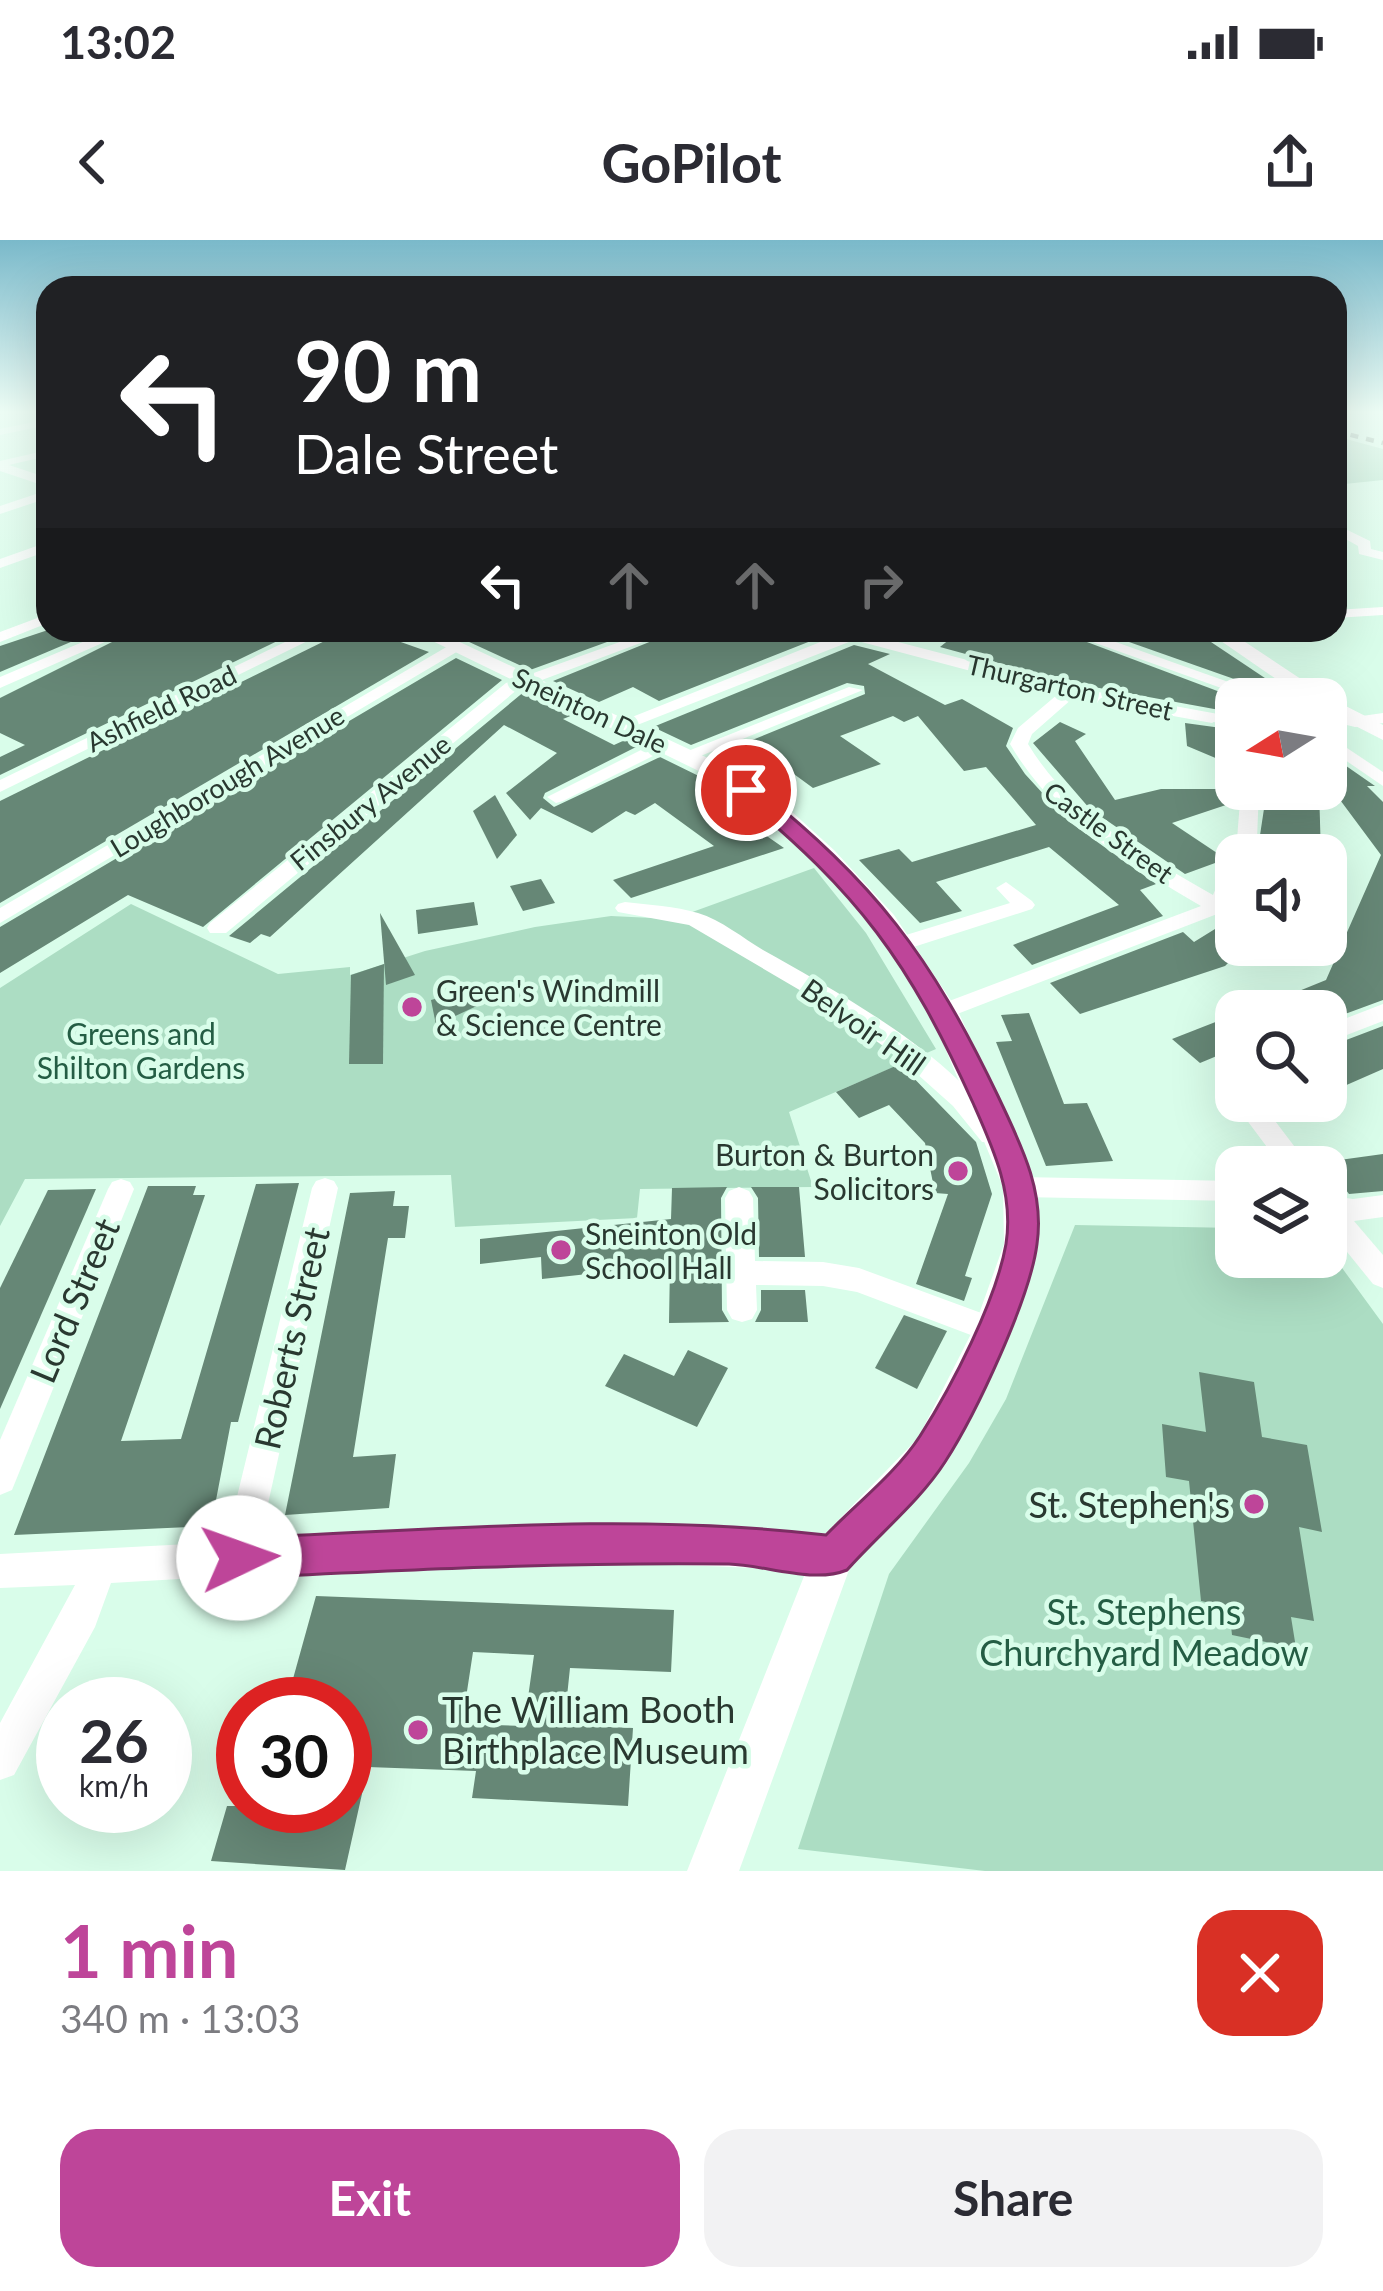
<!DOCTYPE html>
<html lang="en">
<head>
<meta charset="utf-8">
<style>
	body { margin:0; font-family:Lato,sans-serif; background:#f2f2f3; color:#2b2b33; height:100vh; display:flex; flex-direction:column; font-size:45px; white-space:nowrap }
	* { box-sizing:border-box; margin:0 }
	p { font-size:39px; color:#7c7c81 }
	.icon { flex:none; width:66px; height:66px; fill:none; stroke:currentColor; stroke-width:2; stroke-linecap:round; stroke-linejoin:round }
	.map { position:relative; height:1631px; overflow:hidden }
	.side { display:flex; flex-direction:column; background:#fff; flex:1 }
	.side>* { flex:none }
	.guide { position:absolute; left:36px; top:36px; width:1311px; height:366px; border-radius:36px; box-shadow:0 12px 48px #0002; background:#202124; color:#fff; overflow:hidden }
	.needle { width:78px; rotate:259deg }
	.fabs { position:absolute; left:1215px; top:438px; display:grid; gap:24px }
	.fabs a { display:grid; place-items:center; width:132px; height:132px; border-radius:24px; background:#fff; box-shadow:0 12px 48px #0002; font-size:60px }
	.speed { position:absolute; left:36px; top:1437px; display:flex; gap:24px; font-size:60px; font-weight:700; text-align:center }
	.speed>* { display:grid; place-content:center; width:156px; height:156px; border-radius:50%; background:#fff; box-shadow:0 12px 48px #0002; line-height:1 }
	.speed small { font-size:30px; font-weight:400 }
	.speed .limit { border:18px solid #d22; background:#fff; color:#111 }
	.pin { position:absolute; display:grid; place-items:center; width:102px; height:102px; color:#fff; margin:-51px; border:6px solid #fff; border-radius:50%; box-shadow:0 3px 12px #0007 }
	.me { position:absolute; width:132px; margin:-66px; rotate:87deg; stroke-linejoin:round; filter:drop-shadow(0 0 9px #0008) }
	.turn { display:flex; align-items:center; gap:42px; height:252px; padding:0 60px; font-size:54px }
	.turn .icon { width:156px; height:156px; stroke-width:2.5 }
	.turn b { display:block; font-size:84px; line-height:102px }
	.lanes { display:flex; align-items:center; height:114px; padding:0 60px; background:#0003; justify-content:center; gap:60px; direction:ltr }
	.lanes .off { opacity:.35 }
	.round { display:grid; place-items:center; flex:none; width:126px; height:126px; border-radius:36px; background:#f2f2f3 }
	.overview { display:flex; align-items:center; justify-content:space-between; height:204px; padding:0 60px }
	h1 { font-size:72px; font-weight:700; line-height:90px; color:#be4599 }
	.action { display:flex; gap:24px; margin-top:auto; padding:24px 60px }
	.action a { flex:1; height:138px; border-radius:36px; background:#be4599; color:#fff; font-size:48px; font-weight:700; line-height:138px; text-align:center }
	.action a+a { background:#f2f2f3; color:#2b2b33 }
	.status { display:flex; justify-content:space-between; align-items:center; height:84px; padding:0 60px; background:#fff; direction:ltr }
	.status svg { height:33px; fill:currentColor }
	header { display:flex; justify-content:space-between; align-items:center; height:156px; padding:0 60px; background:#fff; font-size:54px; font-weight:700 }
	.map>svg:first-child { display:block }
</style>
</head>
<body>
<div class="status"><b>13:02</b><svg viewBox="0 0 49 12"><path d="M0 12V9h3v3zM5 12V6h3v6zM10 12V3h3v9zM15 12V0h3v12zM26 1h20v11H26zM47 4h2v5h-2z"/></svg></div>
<header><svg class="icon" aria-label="back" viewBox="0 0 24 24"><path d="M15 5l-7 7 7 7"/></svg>GoPilot<svg class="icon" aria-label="share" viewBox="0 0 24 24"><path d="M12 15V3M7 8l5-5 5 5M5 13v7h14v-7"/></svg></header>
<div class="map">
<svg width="1383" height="1631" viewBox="0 0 1383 1631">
	<rect width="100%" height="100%" fill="#d9fdea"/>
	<g fill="#acddc3">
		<polygon points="1335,196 1383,209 1383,240 1335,245"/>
		<polygon points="814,628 866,693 936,809 789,872 813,947 640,949 637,978 455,987 451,935 25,939 0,986 0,748 131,664 278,734 350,727 350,735 425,711 535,687 611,676 673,679"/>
		<polygon points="1075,985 1236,988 1236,1017 1326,1017 1326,1006 1383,1084 1383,1631 985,1631 798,1609 889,1334 969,1223 1006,1159"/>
	</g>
	<g fill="#668776" fill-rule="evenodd">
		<polygon points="48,390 99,390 0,432 0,406"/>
		<polygon points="136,390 294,393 0,535 0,517 25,505 0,493 0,458"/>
		<polygon points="347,390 367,390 429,412 0,663 0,561"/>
		<polygon points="495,390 640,390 530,430 467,401"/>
		<polygon points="679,390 808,390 826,395 659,461 633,447 599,462 553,441"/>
		<polygon points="961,390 1055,390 1236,458 1236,473 1072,443 940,407"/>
		<polygon points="1095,390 1193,390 1280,448 1254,446"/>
		<polygon points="854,405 890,414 868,424 945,465 962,459 1013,488 1006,506 1025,534 1068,581 1156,644 1140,650 1163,676 1032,725 1013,705 1119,665 1049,607 936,642 962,671 920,683 859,620 899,609 912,622 1036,585 986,527 964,531 918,476 904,482 893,476 840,496 881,524 813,548 772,518 741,530 713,516 865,454 864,446 847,443 691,505 653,487"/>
		<polygon points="456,418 502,440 203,687 128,655 0,733 0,687"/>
		<polygon points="525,451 573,475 563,479 614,505 625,500 638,506 545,553 543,558 554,567 660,517 711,542 698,548 784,608 631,658 613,640 714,606 655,563 635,575 626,571 592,593 541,568 530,580 506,553 557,513 504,485 270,697 261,694 250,703 229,696"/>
		<polygon points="1060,482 1086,494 1075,501 1115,560 1161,549 1236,549 1235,562 1172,583 1226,619 1185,634 1090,569 1033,503"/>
		<polygon points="1185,483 1236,490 1236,514 1225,522 1187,506"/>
		<polygon points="1326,512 1375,546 1367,546 1383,562 1383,760 1326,781 1326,771 1250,771 1326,740 1381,615 1326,541"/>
		<polygon points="1267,549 1319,549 1321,615 1257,615"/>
		<polygon points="495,555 517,595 497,619 473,571"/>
		<polygon points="541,639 555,663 523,671 510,646"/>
		<polygon points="474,662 478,685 418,694 416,670"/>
		<polygon points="380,673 415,735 386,745"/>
		<polygon points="1236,676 1236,715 1225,726 1080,774 1050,743 1183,692 1194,702"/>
		<polygon points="384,724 383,824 349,824 351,735"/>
		<polygon points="446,756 456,756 481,764 436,785 431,760"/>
		<polygon points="1029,773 1064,864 1087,863 1113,921 1046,926 996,802 1012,801 1001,775"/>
		<polygon points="1236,774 1236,808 1200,823 1172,799"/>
		<polygon points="1383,786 1383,829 1326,854 1326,820 1343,813 1333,805"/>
		<polygon points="900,824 976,902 992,954 965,1036 972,1038 964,1061 916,1044 948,954 935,953 925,903 889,865 859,878 836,852"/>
		<polygon points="1383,914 1383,951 1349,954 1325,922"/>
		<polygon points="299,943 238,1182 231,1182 211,1286 14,1295 148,946 196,946 193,955 205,955 121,1201 181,1199 256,944"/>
		<polygon points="727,947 721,958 722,1070 729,1082 669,1083 670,1025 542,1039 541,1017 480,1024 480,999 671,979 672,948"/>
		<polygon points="751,947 799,947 805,1017 759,1017 758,958"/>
		<polygon points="96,949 35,1089 0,1169 0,1048 48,950"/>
		<polygon points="395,951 393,966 409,966 405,998 388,998 353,1217 396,1214 389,1268 285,1275 350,953"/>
		<polygon points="761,1050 805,1050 808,1082 755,1082 761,1070"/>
		<polygon points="904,1075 947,1091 917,1149 875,1128"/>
		<polygon points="688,1110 728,1128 697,1187 605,1146 624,1114 674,1136"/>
		<polygon points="1199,1132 1254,1142 1262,1197 1307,1205 1322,1292 1299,1287 1314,1381 1291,1377 1296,1408 1232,1395 1229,1367 1201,1361 1189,1241 1166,1237 1162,1184 1206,1192"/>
		<path d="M 316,1356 L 674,1370 L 671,1432 L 570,1428 L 564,1485 L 633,1488 L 628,1566 L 472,1558 L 476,1531 L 368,1527 L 345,1630 L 211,1621 L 227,1566 L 345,1566 L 345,1464 L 286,1464 ZM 473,1412 L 534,1415 L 524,1486 L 462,1484 Z"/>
	</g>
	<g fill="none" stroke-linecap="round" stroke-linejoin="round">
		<polygon fill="#fff" fill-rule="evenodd" points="1212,474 1236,478 1236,486 1208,481 1206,478"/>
		<g fill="#fff" fill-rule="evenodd">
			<polygon points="48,179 48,185 0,195 0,189"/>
			<polygon points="48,210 48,216 0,227 0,221"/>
			<polygon points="48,250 48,258 0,274 0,266"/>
			<polygon points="1335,284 1370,301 1371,309 1383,312 1383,320 1359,314 1358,306 1335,293"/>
			<polygon points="48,302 48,311 0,328 0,319"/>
			<polygon points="1383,367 1383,375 1335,378 1335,370"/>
			<polygon points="48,374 48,383 0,402 0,392"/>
			<polygon points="111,390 132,390 0,448 0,437"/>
			<polygon points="310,390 330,390 0,552 0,540"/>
			<polygon points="653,390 675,390 518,449 226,693 210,693 207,688 210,683 506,443"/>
			<path d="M 827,390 L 852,390 L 1071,447 L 1218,474 L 1220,478 L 1212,483 L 1073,458 L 1032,494 L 1028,504 C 1071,575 1142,614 1213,655 L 1226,624 L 1233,619 L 1230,615 L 1237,599 L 1241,549 L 1259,549 L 1257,599 L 1250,615 L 1236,615 L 1236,648 L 1225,671 L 952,776 L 936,776 L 932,771 L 936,766 L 1201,666 C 1127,622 1055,581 1010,504 L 1018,488 L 1058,454 L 854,400 L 627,489 L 612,485 L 838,395 Z"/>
			<polygon points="1059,390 1082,390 1276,459 1252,459"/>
			<polygon points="455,402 463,407 460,410 0,683 0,668"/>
			<polygon points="849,447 863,450 693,519 687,520 678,515"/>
			<polygon points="1326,470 1355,477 1383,473 1383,483 1355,487 1326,480"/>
			<polygon points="1326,494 1383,532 1383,546 1326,507"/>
			<polygon points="663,499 669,500 669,508 563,561 556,563 547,557"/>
			<polygon points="1006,642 1032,661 1035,665 1032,669 901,711 890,704 893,699 1010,663 996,648"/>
			<path d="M 625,662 C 649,665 675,666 698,673 C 721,680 743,698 763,710 C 841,754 957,817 1004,895 L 1000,902 L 982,902 L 953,866 L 897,816 L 832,769 L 689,685 L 618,672 L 615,668 L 618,664 Z"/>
			<polygon points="1383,764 1383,781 1326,803 1326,786"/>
			<polygon points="1236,822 1236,861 1260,861 1310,927 1282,927 1237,867 1234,861 1235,858 1227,855 1215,839 1227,825"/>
			<polygon points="1020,937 1236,941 1236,961 1020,957 1011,954 1007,947 1011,940"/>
			<path d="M 325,938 L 334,941 L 338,948 L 260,1300 C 452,1289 642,1284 833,1299 L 845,1304 L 850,1316 L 845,1328 L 833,1333 C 591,1314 352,1329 111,1343 L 95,1387 L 14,1535 L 0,1540 L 0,1483 L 75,1345 L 0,1348 L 0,1314 L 226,1302 L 312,948 L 316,941 Z"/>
			<polygon points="121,939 130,942 134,949 12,1250 0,1255 0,1200 108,949 112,942"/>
			<polygon points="739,947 749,951 753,958 755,1021 823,1022 859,1028 1003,1081 1007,1090 1003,1099 992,1103 857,1052 823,1046 756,1045 757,1070 752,1079 742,1082 732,1079 727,1070 725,958 729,951"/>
			<polygon points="1326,955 1353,959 1383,955 1383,977 1354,981 1383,1015 1383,1048 1373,1044 1326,986"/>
		</g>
		<g fill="#fff" fill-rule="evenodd">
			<polygon points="0,222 48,238 48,247 0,231"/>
			<polygon points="410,390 434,390 727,527 781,562 834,610 894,675 958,771 1037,947 1038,1004 1011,1090 946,1224 849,1330 739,1631 687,1631 818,1301 918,1198 974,1088 1004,1004 1003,947 930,772 875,686 816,620 765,572 711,537"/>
			<polygon points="1205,390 1227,390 1328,457 1383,485 1383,500 1326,471 1326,459 1305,459"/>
		</g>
		<polyline stroke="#596e63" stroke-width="4.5" stroke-dasharray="8 8" stroke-linecap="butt" points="1335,191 1383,203"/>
	</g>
	<linearGradient id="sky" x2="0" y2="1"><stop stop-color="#7ab9ca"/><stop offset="0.43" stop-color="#eefef6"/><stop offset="1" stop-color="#eefef6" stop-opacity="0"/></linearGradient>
	<rect width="1383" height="400" fill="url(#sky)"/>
	<path fill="#be4599" stroke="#7c2d63" stroke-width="3" d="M 738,545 L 753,545 C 876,644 930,714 998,856 C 1020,903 1045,950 1037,1004 C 1030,1059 976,1174 945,1222 C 920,1261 878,1295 847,1330 C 813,1344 765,1325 729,1324 C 565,1322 402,1330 239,1338 L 225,1332 L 219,1318 L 225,1304 L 239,1298 C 434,1290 631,1272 826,1295 C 856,1264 897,1232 920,1196 C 952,1146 996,1061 1006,1004 C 1014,953 993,908 973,863 C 908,720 860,655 738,554 Z"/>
	<g fill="#be4599" stroke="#d9fdea" stroke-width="4.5">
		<circle cx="412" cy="767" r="12"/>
		<circle cx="958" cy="931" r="12"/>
		<circle cx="561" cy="1010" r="12"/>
		<circle cx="1254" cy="1264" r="12"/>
		<circle cx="418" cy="1490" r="12"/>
	</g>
	<g text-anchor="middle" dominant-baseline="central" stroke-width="9" stroke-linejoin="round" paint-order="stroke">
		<g font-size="27" fill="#293830" stroke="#d9fdea">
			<text transform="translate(1070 447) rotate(13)">Thurgarton Street</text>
			<text transform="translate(161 468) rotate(-26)">Ashfield Road</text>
			<text transform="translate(590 470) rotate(25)">Sneinton Dale</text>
			<text transform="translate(227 541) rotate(-31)">Loughborough Avenue</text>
			<text transform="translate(370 562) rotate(-39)">Finsbury Avenue</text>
			<text transform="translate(1109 592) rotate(36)">Castle Street</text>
		</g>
		<g font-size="30" fill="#293830" stroke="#d9fdea" text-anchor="start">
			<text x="436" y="750">Green's Windmill<tspan x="436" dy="34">&amp; Science Centre</tspan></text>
			<text x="934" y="914" text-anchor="end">Burton &amp; Burton<tspan x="934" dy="34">Solicitors</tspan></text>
			<text x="585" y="993">Sneinton Old<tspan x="585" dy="34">School Hall</tspan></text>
		</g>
		<g font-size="30" fill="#293830" stroke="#d9fdea">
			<text transform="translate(864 786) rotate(35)">Belvoir Hill</text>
		</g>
		<g font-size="30" fill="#245d44" stroke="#d9fdea">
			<text x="141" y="793">Greens and<tspan x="141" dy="34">Shilton Gardens</tspan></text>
		</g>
		<g font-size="36" fill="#293830" stroke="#d9fdea">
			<text transform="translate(74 1060) rotate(-67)">Lord Street</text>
			<text transform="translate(291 1098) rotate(-77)">Roberts Street</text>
		</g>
		<g font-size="36" fill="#293830" stroke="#d9fdea" text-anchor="end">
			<text x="1230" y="1264">St. Stephen's</text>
			<text x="442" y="1469" text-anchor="start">The William Booth<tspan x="442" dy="41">Birthplace Museum</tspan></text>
		</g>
		<g font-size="36" fill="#245d44" stroke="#d9fdea">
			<text x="1144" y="1371">St. Stephens<tspan x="1144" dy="41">Churchyard Meadow</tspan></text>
		</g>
	</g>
</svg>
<div class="fabs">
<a><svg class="needle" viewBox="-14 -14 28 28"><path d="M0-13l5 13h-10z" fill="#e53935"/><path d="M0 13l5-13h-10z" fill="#7c7c81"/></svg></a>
<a><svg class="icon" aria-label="sound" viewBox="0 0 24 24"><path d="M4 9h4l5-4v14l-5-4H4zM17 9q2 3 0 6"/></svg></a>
<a><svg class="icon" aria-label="search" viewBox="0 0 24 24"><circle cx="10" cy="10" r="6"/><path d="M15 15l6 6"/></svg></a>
<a><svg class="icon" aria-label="layers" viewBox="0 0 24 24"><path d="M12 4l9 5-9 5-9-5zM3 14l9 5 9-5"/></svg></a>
</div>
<div class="speed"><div>26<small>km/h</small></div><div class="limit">30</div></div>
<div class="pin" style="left:746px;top:550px;background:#d93025"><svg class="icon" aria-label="arrive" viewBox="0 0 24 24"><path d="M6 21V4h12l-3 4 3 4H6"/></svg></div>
<svg class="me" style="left:239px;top:1318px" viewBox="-20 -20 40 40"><circle r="19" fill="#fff"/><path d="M0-13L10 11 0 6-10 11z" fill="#be4599"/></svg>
<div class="guide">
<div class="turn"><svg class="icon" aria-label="left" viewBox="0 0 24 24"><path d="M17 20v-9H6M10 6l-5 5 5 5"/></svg><div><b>90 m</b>Dale Street</div></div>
<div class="lanes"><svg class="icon" aria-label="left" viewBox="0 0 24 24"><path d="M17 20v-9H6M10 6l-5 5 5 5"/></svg><svg class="icon off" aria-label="ahead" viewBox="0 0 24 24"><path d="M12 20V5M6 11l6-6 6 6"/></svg><svg class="icon off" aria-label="ahead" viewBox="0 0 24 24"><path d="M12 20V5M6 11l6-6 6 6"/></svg><svg class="icon off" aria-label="right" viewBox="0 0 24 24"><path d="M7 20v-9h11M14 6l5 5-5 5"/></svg></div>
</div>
</div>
<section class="side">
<div class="overview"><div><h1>1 min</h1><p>340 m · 13:03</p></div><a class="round" style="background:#d93025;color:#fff"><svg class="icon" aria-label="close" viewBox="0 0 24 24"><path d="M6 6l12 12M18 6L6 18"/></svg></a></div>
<div class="action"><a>Exit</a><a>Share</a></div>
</section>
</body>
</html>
